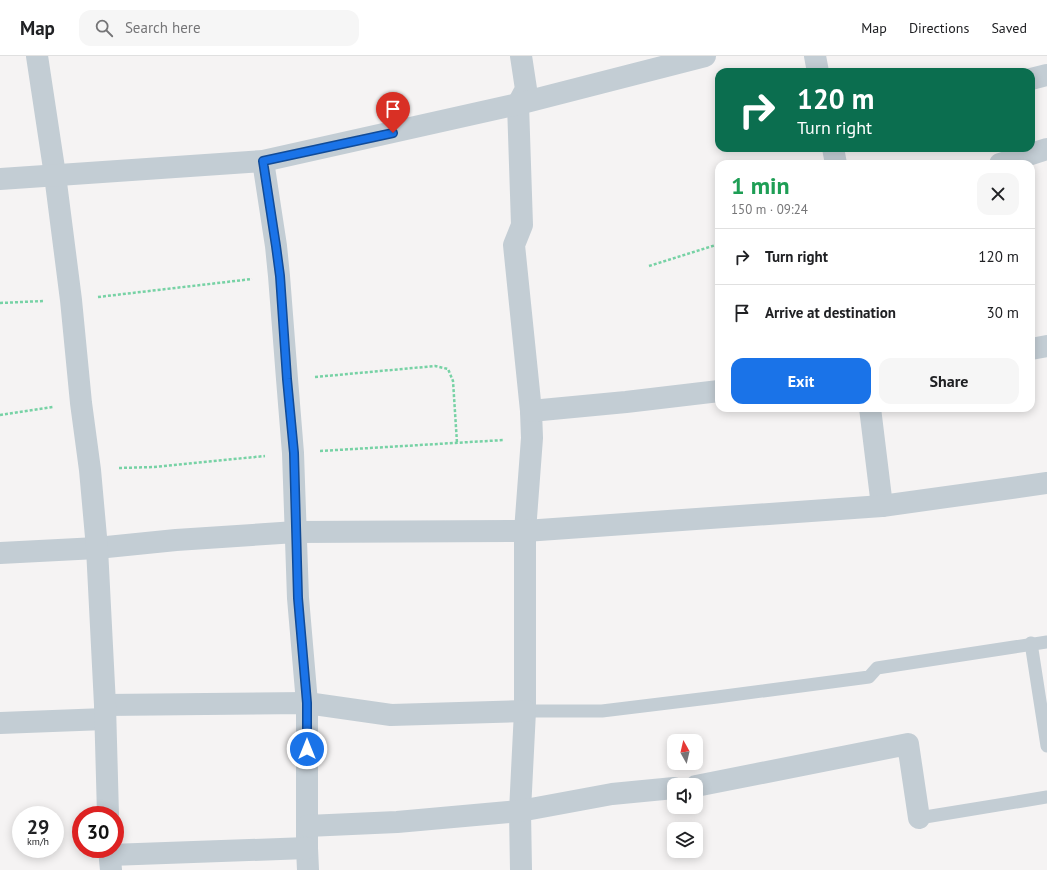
<!DOCTYPE html>
<html lang="en">
<head>
<meta charset="utf-8">
<style>
	body { margin:0; font-family:"PT Sans",sans-serif; background:#f6f6f6; color:#202124; height:100vh; display:flex; flex-direction:column; font-size:15px; white-space:nowrap }
	* { box-sizing:border-box; margin:0 }
	p { font-size:13px; color:#757577 }
	.icon { flex:none; width:22px; height:22px; fill:none; stroke:currentColor; stroke-width:2; stroke-linecap:round; stroke-linejoin:round }
	.map { position:relative; flex:1; overflow:hidden }
	.panel { position:absolute; left:715px; top:104px; width:320px; height:252px; display:flex; flex-direction:column; background:#fff; border-radius:12px; box-shadow:0 2px 10px #0003 }
	.panel>* { flex:none }
	.top-card { position:absolute; left:715px; top:12px; width:320px; height:84px; border-radius:12px; box-shadow:0 2px 10px #0003; background:#0b6e4f; color:#fff; overflow:hidden }
	.needle { width:26px; rotate:352deg }
	.buttons { position:absolute; left:667px; top:678px; display:grid; gap:8px }
	.buttons a { display:grid; place-items:center; width:36px; height:36px; border-radius:8px; background:#fff; box-shadow:0 2px 10px #0003; font-size:20px }
	.speed { position:absolute; left:12px; top:750px; display:flex; gap:8px; font-size:20px; font-weight:700; text-align:center }
	.speed>* { display:grid; place-content:center; width:52px; height:52px; border-radius:50%; background:#fff; box-shadow:0 2px 10px #0003; line-height:1 }
	.speed small { font-size:10px; font-weight:400 }
	.speed .limit { border:6px solid #d22; background:#fff; color:#111 }
	.pin { position:absolute; display:grid; place-items:center; width:34px; height:34px; color:#fff; margin:-41px -17px; border-radius:50% 50% 50% 0; rotate:-45deg; box-shadow:0 0 4px #0007 }
	.pin .icon { rotate:45deg }
	.me { position:absolute; width:44px; margin:-22px; rotate:0deg; stroke-linejoin:round; filter:drop-shadow(0 0 3px #0008) }
	.turn { display:flex; align-items:center; gap:14px; height:84px; padding:0 16px; font-size:18px }
	.turn .icon { width:52px; height:52px; stroke-width:2.5 }
	.turn b { display:block; font-size:28px; line-height:34px }
	.round { display:grid; place-items:center; flex:none; width:42px; height:42px; border-radius:12px; background:#f6f6f6 }
	.overview { display:flex; align-items:center; justify-content:space-between; height:68px; padding:0 16px }
	h1 { font-size:24px; font-weight:700; line-height:30px; color:#1e9e55 }
	.cta { display:flex; gap:8px; margin-top:auto; padding:8px 16px }
	.cta a { flex:1; height:46px; border-radius:12px; background:#1a73e8; color:#fff; font-size:16px; font-weight:700; line-height:46px; text-align:center }
	.cta a+a { background:#f6f6f6; color:#202124 }
	ul { padding:0; list-style:none }
	li { display:flex; align-items:center; gap:12px; height:56px; padding:0 16px; border-top:1px solid #e0e0e0 }
	li div { flex:1 }
	li b { display:block; font-size:15px }
	li em { font-style:normal }
	header { display:flex; align-items:center; gap:24px; box-sizing:border-box; height:56px; padding:0 20px; background:#fff; border-bottom:1px solid #e0e0e0 }
	header strong { font-size:19px }
	nav { display:flex; gap:22px; margin-inline-start:auto; font-size:14px }
	.search { width:280px; height:36px; background:#f6f6f6; display:flex; align-items:center; gap:10px; box-sizing:border-box; padding:0 14px; border-radius:12px; color:#757577; font-size:15px }
	.map>svg:first-child { display:block }
</style>
</head>
<body>
<header>
<strong>Map</strong>
<div class="search"><svg class="icon" aria-label="search" viewBox="0 0 24 24"><circle cx="10" cy="10" r="6"/><path d="M15 15l6 6"/></svg>Search here</div>
<nav><a>Map</a><a>Directions</a><a>Saved</a></nav>
</header>
<div class="map">
<svg width="1047" height="814" viewBox="0 0 1047 814">
	<rect width="100%" height="100%" fill="#f5f3f3"/>
	<g fill="none" stroke-linecap="round" stroke-linejoin="round">
		<g stroke="#77d2a5" stroke-width="2.5" stroke-dasharray="3 2" stroke-linecap="butt">
			<polyline points="649,210 719,188"/>
			<polyline points="98,241 252,223"/>
			<polyline points="0,247 43,245"/>
			<polyline points="315,321 435,310 448,313 453,325 457,387"/>
			<polyline points="0,359 53,351"/>
			<polyline points="320,395 504,384"/>
			<polyline points="119,412 154,411 265,400"/>
		</g>
		<g stroke="#c3cdd4" stroke-width="13">
			<polyline points="1031,587 1047,690"/>
			<polyline points="525,655 602,655 717,641 869,621 877,612 1047,586"/>
			<polyline points="919,762 1047,741"/>
		</g>
		<g stroke="#c3cdd4" stroke-width="22">
			<polyline points="521,0 526,33 518,48 522,169 514,189 531,355 532,382 525,475 525,655 520,755 521,814"/>
			<polyline points="815,0 818,16"/>
			<polyline points="1031,23 1047,19"/>
			<polyline points="833,92 836,108"/>
			<polyline points="263,105 276,190 279,220 287,323 293,397 298,542 307,647 307,792 308,814"/>
			<polyline points="1000,108 1047,93"/>
			<polyline points="1031,293 1047,290"/>
			<polyline points="870,352 882,450"/>
			<polyline points="531,355 626,346 719,335"/>
			<polyline points="0,497 97,492 176,484 296,476 525,475 882,450 1047,427"/>
			<polyline points="105,649 307,647 391,659 525,655"/>
			<polyline points="0,667 105,663"/>
			<polyline points="696,730 908,688 919,762"/>
			<polyline points="307,770 397,766 520,755 612,738 674,732"/>
			<polyline points="110,799 307,792"/>
		</g>
		<g stroke="#c3cdd4" stroke-width="22">
			<polyline points="37,0 55,119 71,244 81,347 90,414 97,492 105,649 108,759"/>
			<polyline points="0,123 263,105 518,48 705,0"/>
			<polyline points="109,793 111,814"/>
		</g>
	</g>
	<g fill="none" stroke-linecap="round" stroke-linejoin="round">
		<defs>
			<polyline id="route" points="307,693 307,647 298,542 294,397 287,323 280,220 276,190 263,105 393,77"/>
		</defs>
		<use href="#route" stroke="#114b97" stroke-width="10"/>
		<use href="#route" stroke="#1a73e8" stroke-width="7"/>
	</g>
</svg>
<div class="buttons">
<a><svg class="needle" viewBox="-14 -14 28 28"><path d="M0-13l5 13h-10z" fill="#e53935"/><path d="M0 13l5-13h-10z" fill="#757577"/></svg></a>
<a><svg class="icon" aria-label="sound" viewBox="0 0 24 24"><path d="M4 9h4l5-4v14l-5-4H4zM17 9q2 3 0 6"/></svg></a>
<a><svg class="icon" aria-label="layers" viewBox="0 0 24 24"><path d="M12 4l9 5-9 5-9-5zM3 14l9 5 9-5"/></svg></a>
</div>
<div class="speed"><div>29<small>km/h</small></div><div class="limit">30</div></div>
<div class="pin" style="left:393px;top:77px;background:#d93025"><svg class="icon" aria-label="arrive" viewBox="0 0 24 24"><path d="M6 21V4h12l-3 4 3 4H6"/></svg></div>
<svg class="me" style="left:307px;top:693px" viewBox="-20 -20 40 40"><circle r="17" fill="#1a73e8" stroke="#fff" stroke-width="3"/><path d="M0-11L8 9 0 5-8 9z" fill="#fff"/></svg>
<div class="top-card">
<div class="turn"><svg class="icon" aria-label="right" viewBox="0 0 24 24"><path d="M7 20v-9h11M14 6l5 5-5 5"/></svg><div><b>120 m</b>Turn right</div></div>
</div>
<section class="panel">
<div class="overview"><div><h1>1 min</h1><p>150 m · 09:24</p></div><a class="round"><svg class="icon" aria-label="close" viewBox="0 0 24 24"><path d="M6 6l12 12M18 6L6 18"/></svg></a></div>
<ul>
<li><svg class="icon" aria-label="right" viewBox="0 0 24 24"><path d="M7 20v-9h11M14 6l5 5-5 5"/></svg><div><b>Turn right</b></div><em>120 m</em></li>
<li><svg class="icon" aria-label="arrive" viewBox="0 0 24 24"><path d="M6 21V4h12l-3 4 3 4H6"/></svg><div><b>Arrive at destination</b></div><em>30 m</em></li>
</ul>
<div class="cta"><a>Exit</a><a>Share</a></div>
</section>
</div>
</body>
</html>
